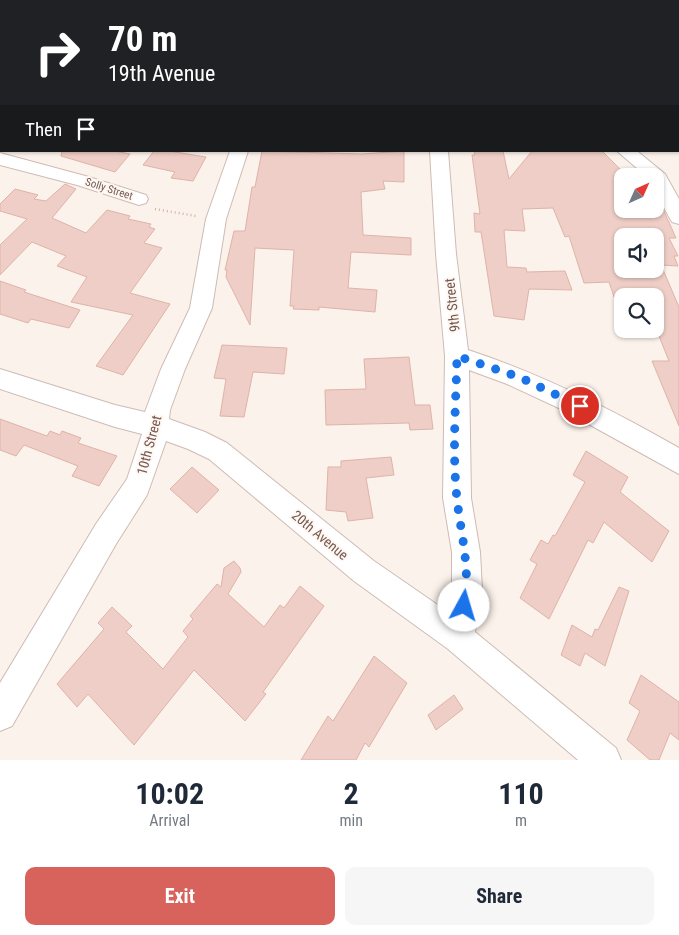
<!DOCTYPE html>
<html lang="en">
<head>
<meta charset="utf-8">
<style>
	body { margin:0; font-family:"Roboto Condensed",sans-serif; background:#f6f6f7; color:#1f2937; height:100vh; display:flex; flex-direction:column; font-size:19px; white-space:nowrap }
	* { box-sizing:border-box; margin:0 }
	p { font-size:16px; color:#747a83 }
	.icon { flex:none; width:28px; height:28px; fill:none; stroke:currentColor; stroke-width:2; stroke-linecap:round; stroke-linejoin:round }
	.map { position:relative; height:760px; overflow:hidden }
	.drawer { display:flex; flex-direction:column; background:#fff; flex:1 }
	.drawer>* { flex:none }
	.guide { position:absolute; left:0px; top:0px; width:680px; height:152px; box-shadow:0 1px 4px #0004; background:#202124; color:#fff; overflow:hidden }
	.needle { width:32px; rotate:45deg }
	.controls { position:absolute; left:614px; top:168px; display:grid; gap:10px }
	.controls a { display:grid; place-items:center; width:50px; height:50px; border-radius:10px; background:#fff; box-shadow:0 1px 4px #0004; font-size:25px }
	.pin { position:absolute; display:grid; place-items:center; width:42px; height:42px; color:#fff; margin:-21px; border:2px solid #fff; border-radius:50%; box-shadow:0 1px 5px #0007 }
	.me { position:absolute; width:55px; margin:-28px; rotate:6deg; stroke-linejoin:round; filter:drop-shadow(0 0 4px #0008) }
	.turn { display:flex; align-items:center; gap:18px; height:105px; padding:0 25px; font-size:22px }
	.turn .icon { width:65px; height:65px; stroke-width:2.5 }
	.turn b { display:block; font-size:35px; line-height:42px }
	.then { display:flex; align-items:center; height:48px; padding:0 25px; background:#0003; gap:10px; font-size:19px }
	.eta { display:flex; justify-content:space-evenly; align-items:center; height:85px; text-align:center }
	.eta b { font-size:30px; font-weight:700; line-height:35px }
	.primary-button { display:flex; gap:10px; margin-top:auto; padding:10px 25px }
	.primary-button a { flex:1; height:58px; border-radius:10px; background:#d8635d; color:#fff; font-size:20px; font-weight:700; line-height:58px; text-align:center }
	.primary-button a+a { background:#f6f6f7; color:#1f2937 }
	.map>svg:first-child { display:block }
</style>
</head>
<body>
<div class="map">
<svg width="679" height="760" viewBox="0 0 679 760">
	<rect width="100%" height="100%" fill="#fbf2eb"/>
	<g fill="#eecec6" stroke="#dfb3a8" fill-rule="evenodd">
		<polygon points="62,151 115,151 130,154 115,172 61,156"/>
		<polygon points="154,151 169,151 206,157 193,181 171,178 175,172 143,165"/>
		<polygon points="262,151 362,154 404,151 404,182 383,181 385,189 361,192 363,235 411,238 411,255 351,252 348,288 377,290 375,312 319,307 319,310 293,309 294,306 290,306 294,250 255,248 250,325 226,277 227,270 225,270 234,231 245,231 252,187 255,187"/>
		<path d="M 474,151 L 503,151 L 509,179 L 532,151 L 602,151 L 624,173 L 630,173 L 632,176 L 622,176 L 622,209 L 663,209 L 676,238 L 669,238 L 678,256 L 674,256 L 678,266 L 661,265 L 679,307 L 679,426 L 652,361 L 669,361 L 655,326 L 655,296 L 622,296 L 622,320 L 609,282 L 584,283 L 569,236 L 565,237 L 553,208 L 522,209 L 525,231 L 504,230 L 507,267 L 526,268 L 527,272 L 565,271 L 572,290 L 529,289 L 524,320 L 494,316 L 481,232 L 475,232 L 474,213 L 480,214 L 472,155 L 475,155 ZM 622,236 L 655,236 L 655,269 L 622,269 Z"/>
		<polygon points="65,184 76,189 52,218 86,233 107,210 130,216 128,219 151,224 149,227 155,229 144,243 162,248 130,293 170,304 123,375 96,366 133,315 71,302 87,277 57,266 66,256 32,242 0,275 0,245 27,219 0,211 0,204 15,189 38,195 34,199 46,201"/>
		<polygon points="0,281 26,290 24,292 80,310 69,328 31,319 28,323 0,314"/>
		<polygon points="222,345 287,348 284,374 253,372 244,417 220,416 226,379 214,378"/>
		<polygon points="409,357 415,405 430,405 433,429 410,430 409,423 326,425 325,390 366,389 364,359"/>
		<polygon points="0,419 47,436 50,431 60,435 62,431 81,438 78,443 117,456 99,486 72,476 78,466 24,445 16,456 0,450"/>
		<polygon points="586,451 628,477 620,492 669,531 652,562 604,522 593,543 588,540 549,619 520,598 537,564 530,560 541,540 548,544 553,535 555,536 585,482 573,475"/>
		<polygon points="391,457 394,475 366,478 373,518 348,521 346,512 326,510 328,467 341,467 341,461"/>
		<polygon points="192,467 219,490 197,513 170,489"/>
		<polygon points="234,561 240,568 241,572 228,594 264,627 280,605 284,608 300,586 324,606 263,692 266,694 245,721 194,670 134,745 88,694 77,707 57,684 104,629 98,623 112,607 132,626 126,632 163,669 188,637 183,631 193,619 190,616 217,584 221,587 224,568"/>
		<polygon points="619,587 629,591 605,666 585,653 580,666 561,655 572,625 592,637 595,629 598,630"/>
		<polygon points="374,656 407,683 369,747 365,743 356,760 301,760 328,716 333,721"/>
		<polygon points="641,675 679,702 679,740 670,733 659,760 650,760 627,740 640,711 629,703"/>
		<polygon points="454,695 463,709 436,730 428,715"/>
	</g>
	<g fill="none" stroke-linecap="round" stroke-linejoin="round">
		<defs>
			<g id="street">
				<polygon points="61,0 129,0 61,1"/>
				<polygon points="256,0 270,0 270,1 257,1"/>
				<polygon points="421,0 435,0 435,1 422,1"/>
				<polygon points="548,0 574,0 575,1 549,1"/>
				<polygon points="1,84 1,94 0,95 0,85"/>
				<path d="M 230,151 L 248,151 L 226,219 L 212,308 L 185,369 L 170,410 L 169,419 L 205,432 L 227,443 L 374,561 L 448,612 L 452,590 L 452,552 L 443,498 L 445,356 L 436,254 L 430,151 L 448,151 L 456,254 L 468,350 C 542,374 611,409 679,448 L 679,474 L 563,410 L 507,384 L 469,370 L 471,498 L 480,552 L 482,590 L 475,632 L 616,748 L 621,760 L 578,760 L 448,649 L 354,581 L 209,459 L 188,449 L 166,441 L 147,495 L 116,544 L 12,726 L 0,731 L 0,683 L 96,524 L 127,479 L 142,434 L 115,427 L 0,389 L 0,369 L 115,405 L 145,412 L 161,369 L 190,308 L 206,219 Z"/>
				<path d="M 617,151 L 637,151 L 665,174 L 679,199 L 679,224 L 672,222 C 664,208 655,193 655,176 L 646,176 Z"/>
				<polygon points="0,153 89,177 146,195 148,199 146,203 139,205 77,185 0,165"/>
			</g>
		</defs>
		<use href="#street" stroke="#cebbb4" stroke-width="2"/>
		<polyline stroke="#d3b1a8" stroke-width="2.5" stroke-dasharray="1 3" stroke-linecap="butt" points="155,209 196,216"/>
		<use href="#street" fill="#fff" fill-rule="evenodd"/>
	</g>
	<g fill="none" stroke-linecap="round" stroke-linejoin="round">
		<path stroke="#1a73e8" stroke-width="9" stroke-dasharray="0 16.2" d="M 464,606 C 471,570 461,535 457,499 C 452,452 456,403 457,356 L 519,377 L 580,406"/>
	</g>
	<g text-anchor="middle" dominant-baseline="central" stroke-width="4" stroke-linejoin="round" paint-order="stroke">
		<g font-size="11" fill="#745750" stroke="#fef7f2">
			<text transform="translate(109 189) rotate(18)">Solly Street</text>
		</g>
		<g font-size="14" fill="#745750" stroke="#fef7f2">
			<text transform="translate(452 305) rotate(-96)">9th Street</text>
			<text transform="translate(149 445) rotate(-75)">10th Street</text>
			<text transform="translate(320 535) rotate(40)">20th Avenue</text>
		</g>
	</g>
</svg>
<div class="controls">
<a><svg class="needle" viewBox="-14 -14 28 28"><path d="M0-13l5 13h-10z" fill="#e53935"/><path d="M0 13l5-13h-10z" fill="#747a83"/></svg></a>
<a><svg class="icon" aria-label="sound" viewBox="0 0 24 24"><path d="M4 9h4l5-4v14l-5-4H4zM17 9q2 3 0 6"/></svg></a>
<a><svg class="icon" aria-label="search" viewBox="0 0 24 24"><circle cx="10" cy="10" r="6"/><path d="M15 15l6 6"/></svg></a>
</div>
<div class="pin" style="left:580px;top:406px;background:#d93025"><svg class="icon" aria-label="arrive" viewBox="0 0 24 24"><path d="M6 21V4h12l-3 4 3 4H6"/></svg></div>
<svg class="me" style="left:464px;top:606px" viewBox="-20 -20 40 40"><circle r="19" fill="#fff"/><path d="M0-13L10 11 0 6-10 11z" fill="#1a73e8"/></svg>
<div class="guide">
<div class="turn"><svg class="icon" aria-label="right" viewBox="0 0 24 24"><path d="M7 20v-9h11M14 6l5 5-5 5"/></svg><div><b>70 m</b>19th Avenue</div></div>
<div class="then">Then<svg class="icon" aria-label="arrive" viewBox="0 0 24 24"><path d="M6 21V4h12l-3 4 3 4H6"/></svg></div>
</div>
</div>
<section class="drawer">
<div class="eta">
<div><b>10:02</b><p>Arrival</p></div>
<div><b>2</b><p>min</p></div>
<div><b>110</b><p>m</p></div>
</div>
<div class="primary-button"><a>Exit</a><a>Share</a></div>
</section>
</body>
</html>
